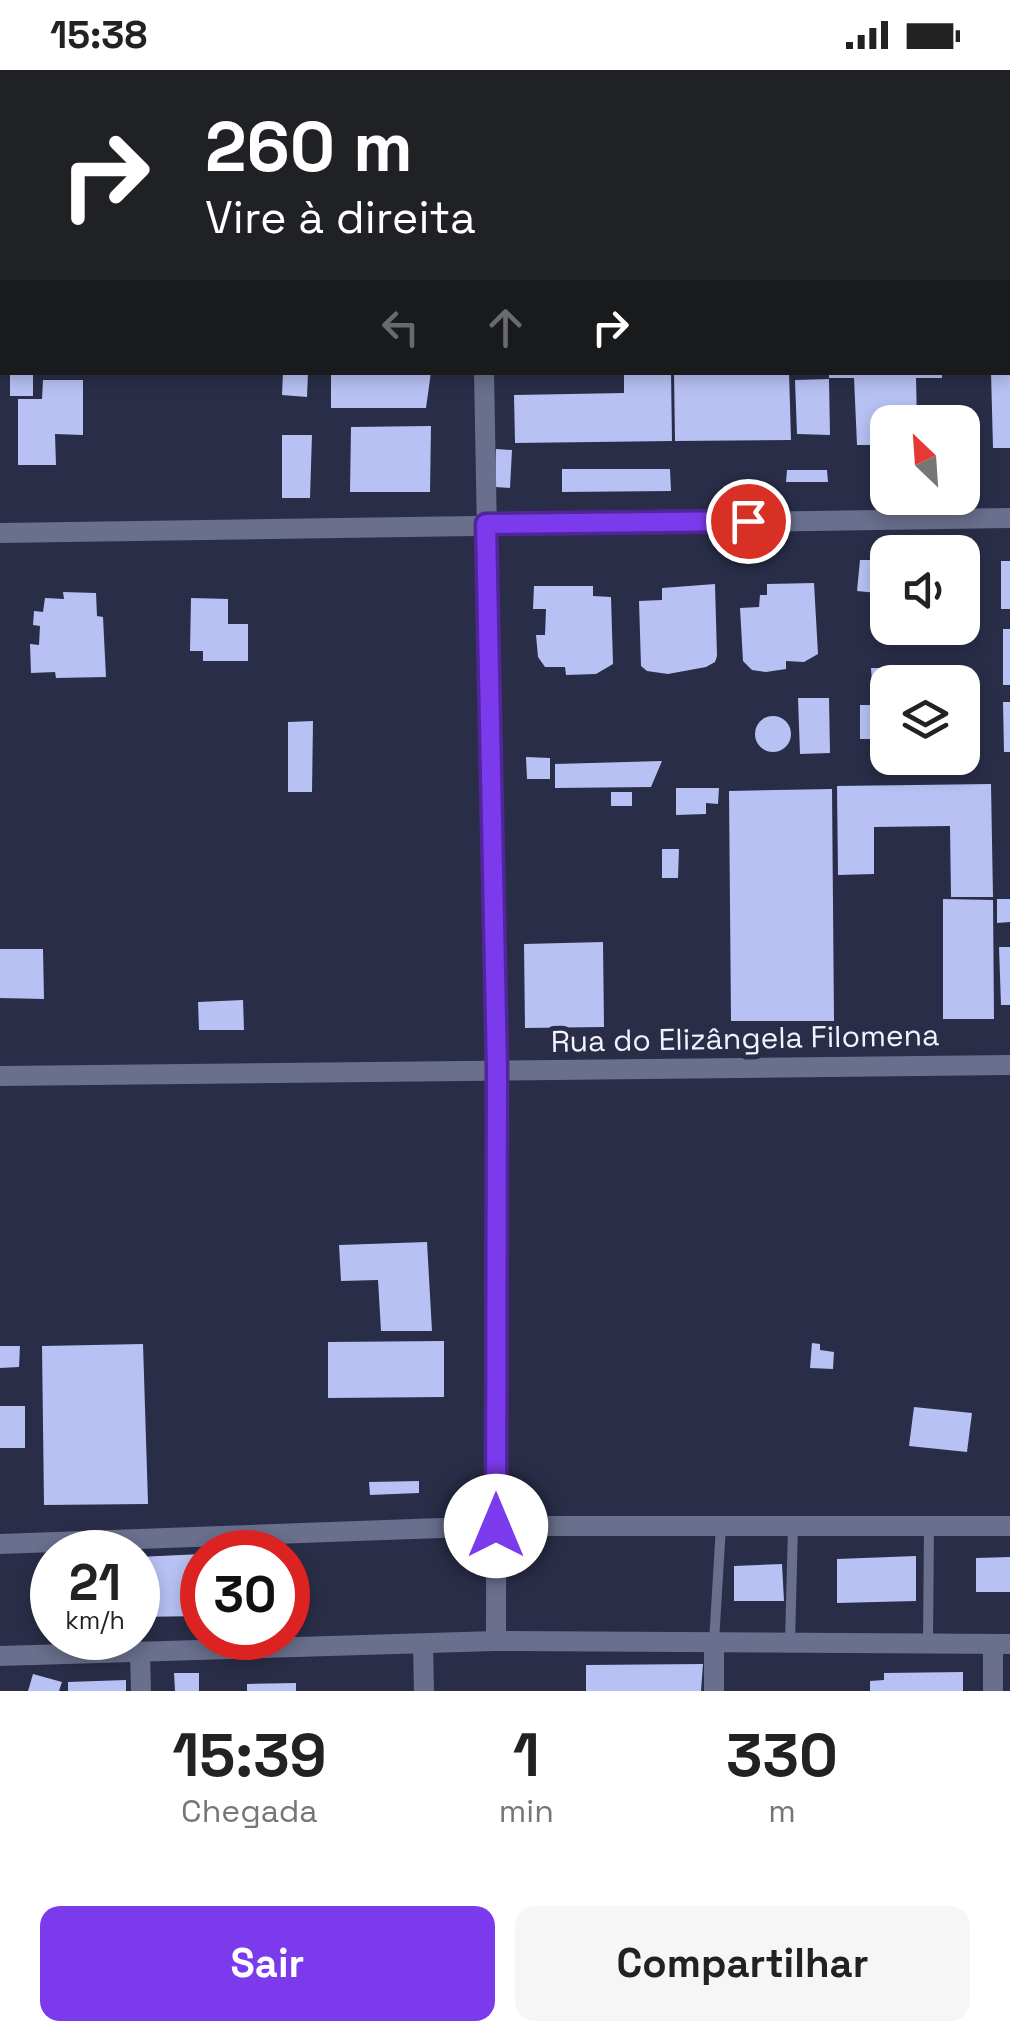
<!DOCTYPE html>
<html lang="pt">
<head>
<meta charset="utf-8">
<style>
	body { margin:0; font-family:"Space Grotesk",sans-serif; background:#f6f6f6; color:#222; height:100vh; display:flex; flex-direction:column; font-size:38px; white-space:nowrap }
	* { box-sizing:border-box; margin:0 }
	p { font-size:32px; color:#767676 }
	.icon { flex:none; width:55px; height:55px; fill:none; stroke:currentColor; stroke-width:2; stroke-linecap:round; stroke-linejoin:round }
	.map { position:relative; height:1621px; overflow:hidden }
	.details { display:flex; flex-direction:column; background:#fff; flex:1 }
	.details>* { flex:none }
	.guide { position:absolute; left:0px; top:0px; width:1010px; height:305px; box-shadow:0 5px 15px #0003; background:#202124; color:#fff; overflow:hidden }
	.needle { width:65px; rotate:335deg }
	.fabs { position:absolute; left:870px; top:335px; display:grid; gap:20px }
	.fabs a { display:grid; place-items:center; width:110px; height:110px; border-radius:20px; background:#fff; box-shadow:0 5px 15px #0003; font-size:50px }
	.speed { position:absolute; left:30px; top:1460px; display:flex; gap:20px; font-size:50px; font-weight:700; text-align:center }
	.speed>* { display:grid; place-content:center; width:130px; height:130px; border-radius:50%; background:#fff; box-shadow:0 5px 15px #0003; line-height:1 }
	.speed small { font-size:25px; font-weight:400 }
	.speed .limit { border:15px solid #d22; background:#fff; color:#111 }
	.pin { position:absolute; display:grid; place-items:center; width:85px; height:85px; color:#fff; margin:-42px; border:5px solid #fff; border-radius:50%; box-shadow:0 2px 10px #0007 }
	.me { position:absolute; width:110px; margin:-55px; rotate:0deg; stroke-linejoin:round; filter:drop-shadow(0 0 8px #0008) }
	.turn { display:flex; align-items:center; gap:35px; height:210px; padding:0 40px; font-size:45px }
	.turn .icon { width:130px; height:130px; stroke-width:2.5 }
	.turn b { display:block; font-size:70px; line-height:85px }
	.lanes { display:flex; align-items:center; height:95px; padding:0 40px; background:#0003; justify-content:center; gap:50px; direction:ltr }
	.lanes .off { opacity:.35 }
	.eta { display:flex; justify-content:space-evenly; align-items:center; height:170px; text-align:center }
	.eta b { font-size:60px; font-weight:600; line-height:70px }
	.action { display:flex; gap:20px; margin-top:auto; padding:20px 40px }
	.action a { flex:1; height:115px; border-radius:20px; background:#7c3aed; color:#fff; font-size:40px; font-weight:600; line-height:115px; text-align:center }
	.action a+a { background:#f6f6f6; color:#222 }
	.status { display:flex; justify-content:space-between; align-items:center; height:70px; padding:0 50px; background:#fff; direction:ltr }
	.status svg { height:28px; fill:currentColor }
	.map>svg:first-child { display:block }
</style>
</head>
<body>
<div class="status"><b>15:38</b><svg viewBox="0 0 49 12"><path d="M0 12V9h3v3zM5 12V6h3v6zM10 12V3h3v9zM15 12V0h3v12zM26 1h20v11H26zM47 4h2v5h-2z"/></svg></div>
<div class="map">
<svg width="1010" height="1621" viewBox="0 0 1010 1621">
	<rect width="100%" height="100%" fill="#292d47"/>
	<g fill="#b7c1f3">
		<rect x="10" y="302" width="23" height="24"/>
		<polygon points="283,302 308,302 307,327 282,325"/>
		<polygon points="331,302 431,302 426,338 331,338"/>
		<polygon points="624,302 671,302 672,371 515,373 514,325 624,323"/>
		<polygon points="674,302 789,302 791,370 675,371"/>
		<polygon points="829,302 942,302 942,308 916,308 917,352 888,352 888,375 857,375 854,308 829,308"/>
		<polygon points="991,302 1010,302 1010,378 993,378"/>
		<polygon points="829,309 830,365 797,364 795,310"/>
		<polygon points="43,310 83,310 83,365 55,364 56,395 18,395 18,329 42,329"/>
		<polygon points="431,356 430,422 350,422 351,357"/>
		<polygon points="282,365 312,365 310,428 282,428"/>
		<polygon points="496,379 512,380 510,418 495,417"/>
		<polygon points="562,399 670,399 671,421 562,422"/>
		<polygon points="787,400 827,400 828,412 786,412"/>
		<polygon points="860,490 888,490 888,524 857,521"/>
		<rect x="1001" y="491" width="9" height="48"/>
		<polygon points="814,513 818,584 804,592 786,591 786,599 766,602 752,600 743,591 740,538 759,537 760,525 767,525 767,514"/>
		<polygon points="715,514 717,586 715,592 706,597 668,604 647,601 641,596 639,531 662,530 662,518"/>
		<polygon points="534,516 593,516 593,526 611,527 613,594 596,604 566,605 565,597 545,597 538,587 536,565 545,565 546,539 533,539"/>
		<polygon points="63,522 96,523 97,546 103,547 106,607 56,608 55,602 31,603 30,574 39,575 40,556 33,555 34,541 43,542 45,528 64,529"/>
		<polygon points="871,527 888,528 888,556 871,556"/>
		<polygon points="191,528 228,529 228,554 248,554 248,591 203,591 203,581 190,581"/>
		<rect x="962" y="532" width="15" height="22"/>
		<rect x="1003" y="559" width="7" height="56"/>
		<polygon points="871,598 914,598 914,612 888,612 888,627 873,627"/>
		<polygon points="798,628 829,628 830,683 800,684"/>
		<polygon points="1003,632 1010,632 1010,682 1004,682"/>
		<rect x="860" y="635" width="28" height="34"/>
		<circle cx="773" cy="664" r="18"/>
		<polygon points="313,651 312,722 288,722 288,652"/>
		<polygon points="526,687 550,688 550,709 527,709"/>
		<polygon points="662,691 651,717 555,718 555,694"/>
		<polygon points="991,714 993,827 951,827 950,756 874,757 874,804 838,805 837,716"/>
		<polygon points="676,718 719,718 718,734 706,733 706,744 676,745"/>
		<polygon points="832,719 834,951 731,951 729,721"/>
		<rect x="611" y="722" width="21" height="14"/>
		<polygon points="662,779 679,779 678,808 662,808"/>
		<polygon points="943,829 993,830 994,949 943,949"/>
		<polygon points="997,829 1010,829 1010,852 997,853"/>
		<polygon points="603,872 604,957 525,958 524,874"/>
		<polygon points="999,877 1010,877 1010,935 1001,935"/>
		<polygon points="0,879 43,879 44,929 0,928"/>
		<polygon points="243,930 244,960 199,960 198,932"/>
		<polygon points="427,1172 432,1261 381,1261 378,1210 341,1211 339,1175"/>
		<polygon points="444,1271 444,1327 328,1328 328,1272"/>
		<polygon points="812,1273 820,1274 820,1280 834,1282 833,1299 810,1298"/>
		<polygon points="143,1274 148,1434 44,1435 42,1276"/>
		<polygon points="0,1276 20,1276 19,1297 0,1298"/>
		<rect x="0" y="1336" width="25" height="42"/>
		<polygon points="914,1337 972,1343 967,1382 909,1376"/>
		<polygon points="419,1411 419,1423 370,1425 369,1412"/>
		<polygon points="202,1484 202,1546 138,1547 138,1487"/>
		<polygon points="916,1486 916,1531 837,1533 837,1489"/>
		<polygon points="1010,1487 1010,1522 976,1522 976,1488"/>
		<polygon points="782,1494 784,1531 734,1531 734,1496"/>
		<polygon points="703,1594 701,1621 586,1621 586,1595"/>
		<polygon points="963,1602 963,1621 870,1621 870,1611 884,1610 884,1603"/>
		<polygon points="174,1603 199,1603 199,1621 175,1621"/>
		<polygon points="33,1604 62,1612 59,1621 28,1621"/>
		<polygon points="126,1610 126,1621 68,1621 68,1612"/>
		<polygon points="296,1613 296,1621 247,1621 247,1614"/>
	</g>
	<g fill="none" stroke-linecap="round" stroke-linejoin="round">
		<g stroke="#696f8c" stroke-width="10">
			<polyline points="714,1572 721,1456"/>
			<polyline points="790,1572 793,1456"/>
			<polyline points="928,1573 929,1456"/>
		</g>
		<g stroke="#696f8c" stroke-width="20">
			<polyline points="478,0 478,2"/>
			<polyline points="484,302 497,1000 496,1571"/>
			<polyline points="0,463 1010,448"/>
			<polyline points="0,1006 1010,995"/>
			<polyline points="0,1474 496,1456 1010,1456"/>
			<polyline points="714,1572 714,1621"/>
			<polyline points="993,1574 993,1621"/>
			<polyline points="423,1575 424,1621"/>
			<polyline points="140,1582 141,1621"/>
			<polyline points="0,1586 496,1571 1010,1574"/>
		</g>
	</g>
	<g fill="none" stroke-linecap="round" stroke-linejoin="round">
		<defs>
			<polyline id="route" points="496,1456 497,1000 486,454 748,451"/>
		</defs>
		<use href="#route" stroke="#51269a" stroke-width="25"/>
		<use href="#route" stroke="#7c3aed" stroke-width="18"/>
	</g>
	<g text-anchor="middle" dominant-baseline="central" stroke-width="10" stroke-linejoin="round" paint-order="stroke">
		<g font-size="30" fill="#f1f4fe" stroke="#292d47">
			<text transform="translate(745 968) rotate(-1)">Rua do Elizângela Filomena</text>
		</g>
	</g>
</svg>
<div class="fabs">
<a><svg class="needle" viewBox="-14 -14 28 28"><path d="M0-13l5 13h-10z" fill="#e53935"/><path d="M0 13l5-13h-10z" fill="#767676"/></svg></a>
<a><svg class="icon" aria-label="sound" viewBox="0 0 24 24"><path d="M4 9h4l5-4v14l-5-4H4zM17 9q2 3 0 6"/></svg></a>
<a><svg class="icon" aria-label="layers" viewBox="0 0 24 24"><path d="M12 4l9 5-9 5-9-5zM3 14l9 5 9-5"/></svg></a>
</div>
<div class="speed"><div>21<small>km/h</small></div><div class="limit">30</div></div>
<div class="pin" style="left:748px;top:451px;background:#d93025"><svg class="icon" aria-label="arrive" viewBox="0 0 24 24"><path d="M6 21V4h12l-3 4 3 4H6"/></svg></div>
<svg class="me" style="left:496px;top:1456px" viewBox="-20 -20 40 40"><circle r="19" fill="#fff"/><path d="M0-13L10 11 0 6-10 11z" fill="#7c3aed"/></svg>
<div class="guide">
<div class="turn"><svg class="icon" aria-label="right" viewBox="0 0 24 24"><path d="M7 20v-9h11M14 6l5 5-5 5"/></svg><div><b>260 m</b>Vire à direita</div></div>
<div class="lanes"><svg class="icon off" aria-label="left" viewBox="0 0 24 24"><path d="M17 20v-9H6M10 6l-5 5 5 5"/></svg><svg class="icon off" aria-label="ahead" viewBox="0 0 24 24"><path d="M12 20V5M6 11l6-6 6 6"/></svg><svg class="icon" aria-label="right" viewBox="0 0 24 24"><path d="M7 20v-9h11M14 6l5 5-5 5"/></svg></div>
</div>
</div>
<section class="details">
<div class="eta">
<div><b>15:39</b><p>Chegada</p></div>
<div><b>1</b><p>min</p></div>
<div><b>330</b><p>m</p></div>
</div>
<div class="action"><a>Sair</a><a>Compartilhar</a></div>
</section>
</body>
</html>
